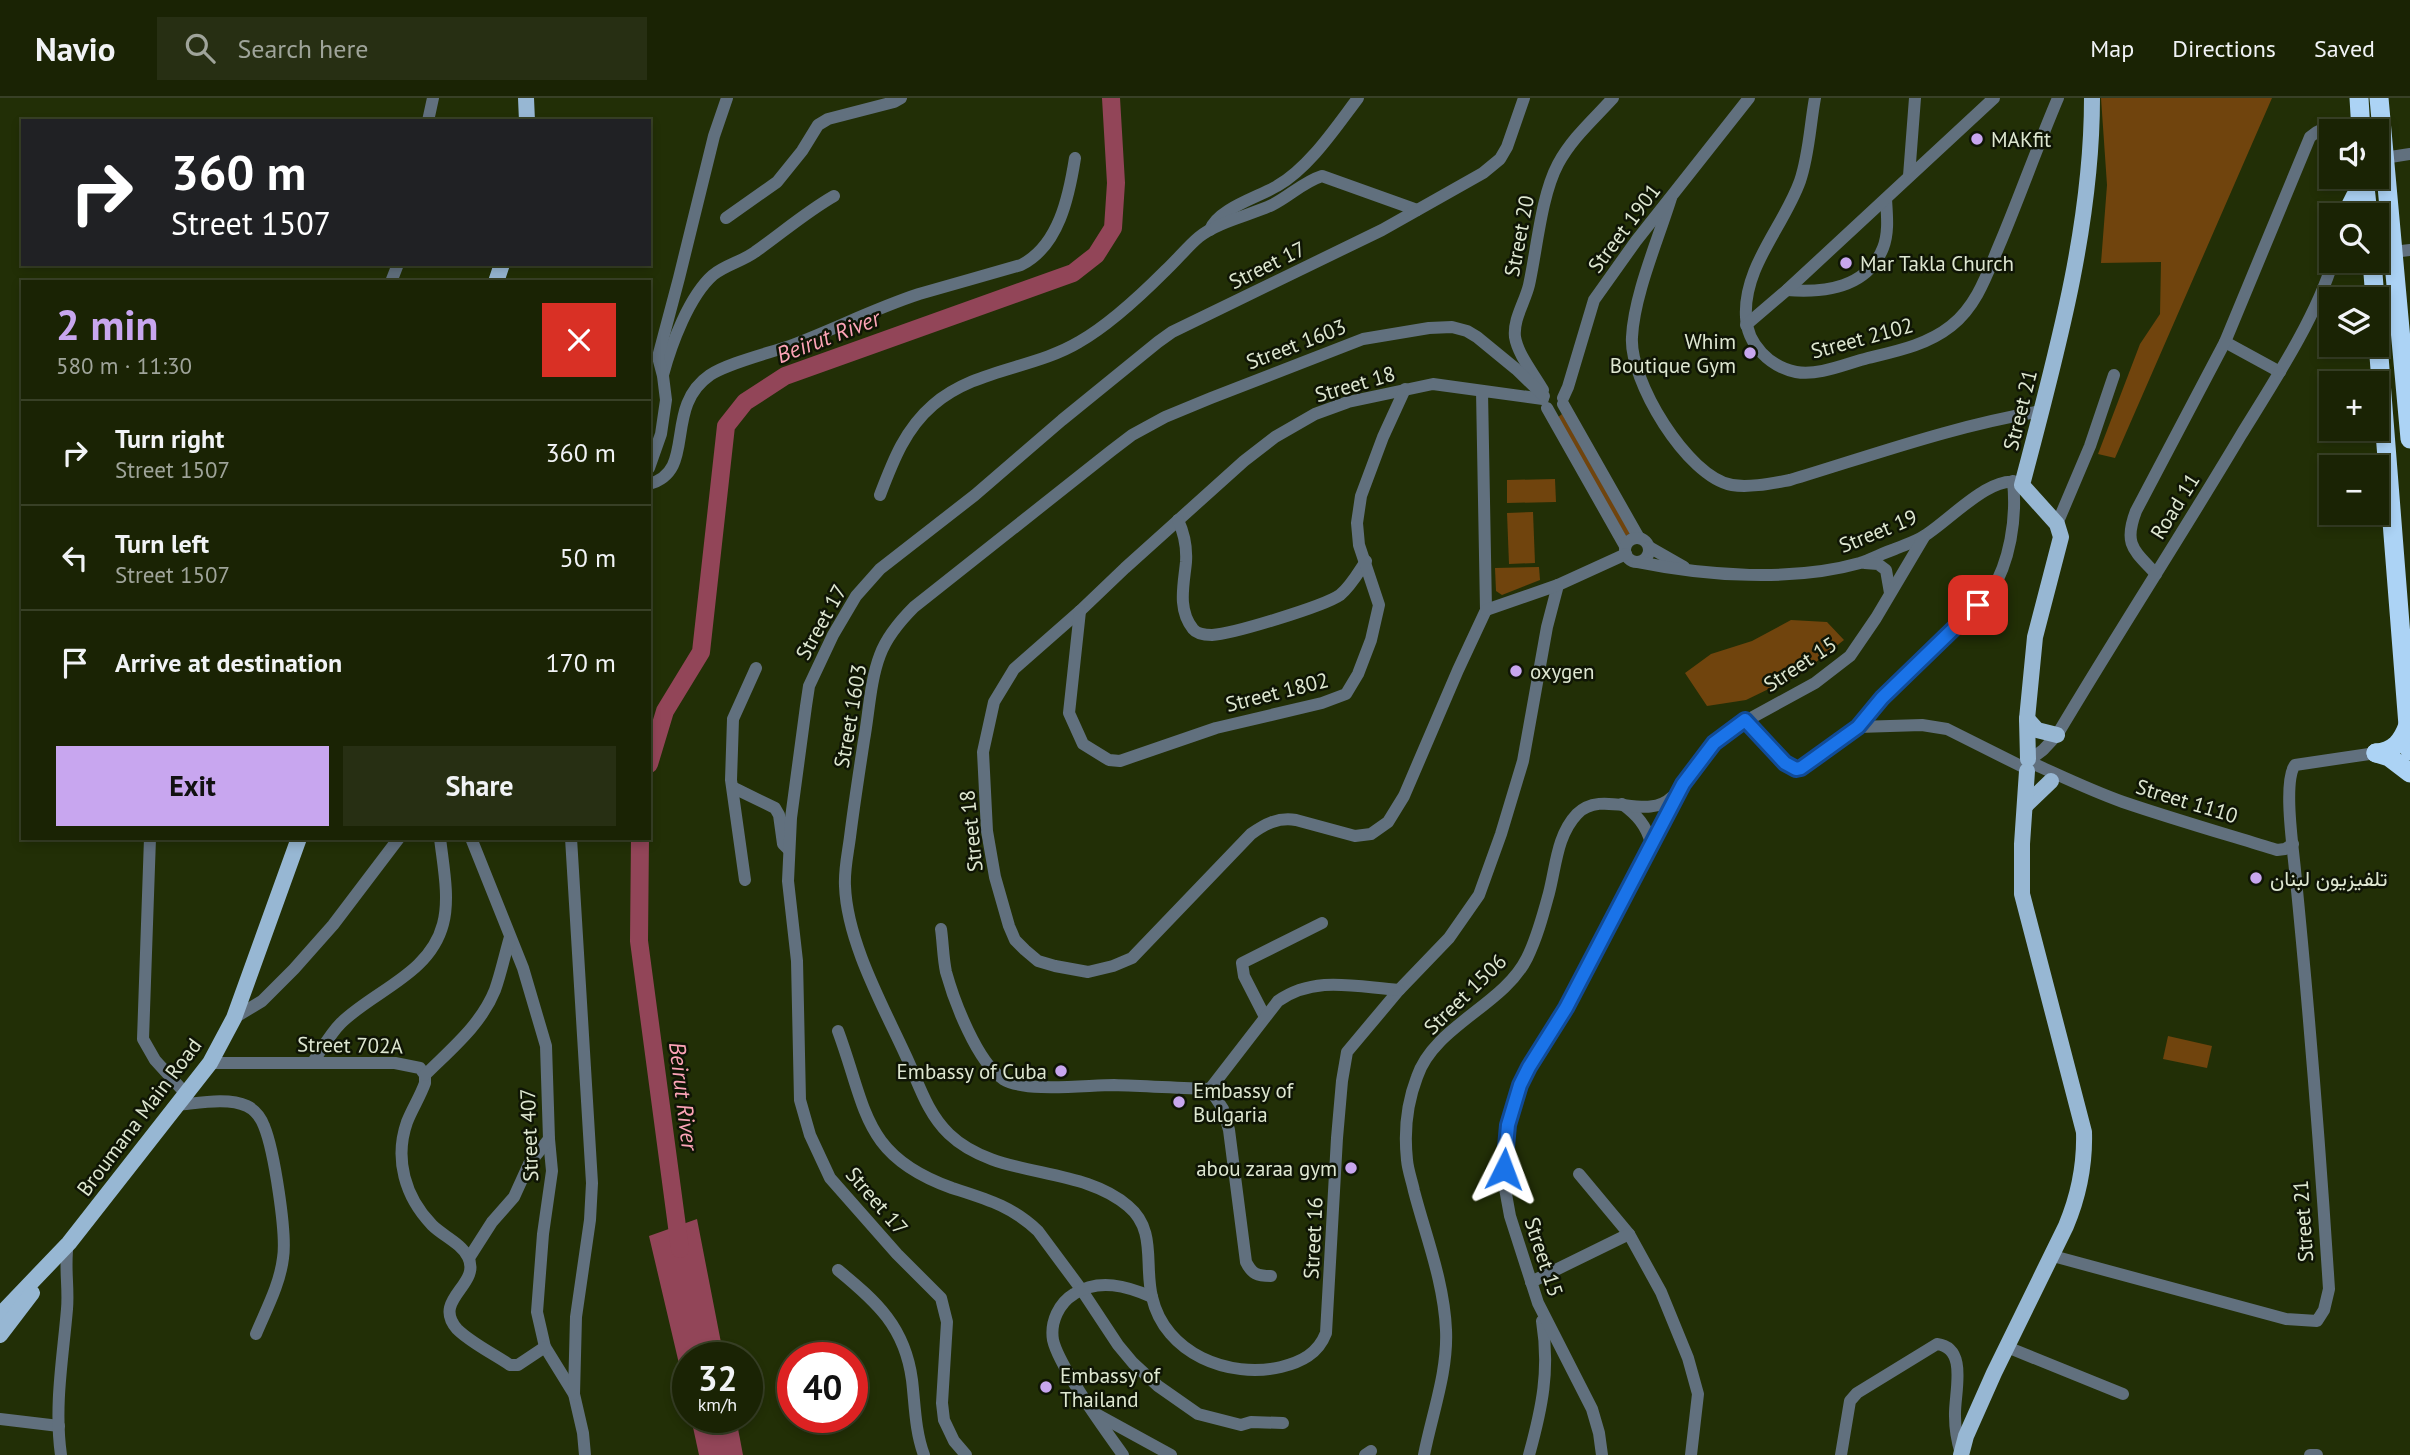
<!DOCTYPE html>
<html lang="en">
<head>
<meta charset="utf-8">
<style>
	body { margin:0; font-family:"PT Sans",Vazirmatn,sans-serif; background:#272f13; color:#f1f3f6; height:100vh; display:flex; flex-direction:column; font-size:26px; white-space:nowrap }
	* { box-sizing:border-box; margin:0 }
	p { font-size:23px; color:#9fa49a }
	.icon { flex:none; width:38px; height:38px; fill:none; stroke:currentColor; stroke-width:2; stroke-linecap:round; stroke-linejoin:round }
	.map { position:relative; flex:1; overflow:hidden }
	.sheet { position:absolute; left:21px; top:182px; width:630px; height:560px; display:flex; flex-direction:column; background:#1a2304; border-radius:0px; box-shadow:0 4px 10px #0003,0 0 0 2px #384026 }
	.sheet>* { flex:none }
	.guide { position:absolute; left:21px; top:21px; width:630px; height:147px; border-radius:0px; box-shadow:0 4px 10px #0003,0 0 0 2px #384026; background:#202124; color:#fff; overflow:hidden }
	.buttons { position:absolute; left:2319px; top:21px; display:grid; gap:14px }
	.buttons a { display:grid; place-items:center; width:70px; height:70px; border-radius:0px; background:#1a2304; box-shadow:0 4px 10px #0003,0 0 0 2px #384026; font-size:35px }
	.speed { position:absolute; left:672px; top:1244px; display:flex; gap:14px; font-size:35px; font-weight:700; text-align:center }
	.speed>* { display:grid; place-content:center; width:91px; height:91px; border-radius:50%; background:#1a2304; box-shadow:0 4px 10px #0003,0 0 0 2px #384026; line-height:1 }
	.speed small { font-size:18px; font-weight:400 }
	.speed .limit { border:10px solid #d22; background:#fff; color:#111 }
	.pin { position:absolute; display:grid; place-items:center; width:60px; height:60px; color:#fff; margin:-30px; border-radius:14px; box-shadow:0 4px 10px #0006 }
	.me { position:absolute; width:77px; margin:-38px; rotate:3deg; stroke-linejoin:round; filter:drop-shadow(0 0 5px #0008) }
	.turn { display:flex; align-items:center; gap:24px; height:147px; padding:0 35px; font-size:32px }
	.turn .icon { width:91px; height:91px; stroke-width:2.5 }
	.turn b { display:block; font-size:49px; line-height:60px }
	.round { display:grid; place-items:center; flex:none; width:74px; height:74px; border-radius:0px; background:#272f13 }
	.headline { display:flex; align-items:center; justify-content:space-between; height:119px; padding:0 35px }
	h1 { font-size:42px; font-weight:700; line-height:52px; color:#c8a6ef }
	.action { display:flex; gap:14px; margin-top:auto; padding:14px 35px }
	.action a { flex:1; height:80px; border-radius:0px; background:#c8a6ef; color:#111; font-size:28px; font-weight:700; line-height:80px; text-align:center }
	.action a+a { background:#272f13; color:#f1f3f6 }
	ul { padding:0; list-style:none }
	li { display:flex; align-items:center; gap:21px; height:105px; padding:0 35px; border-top:2px solid #384026 }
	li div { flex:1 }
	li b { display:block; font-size:26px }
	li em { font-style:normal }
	header { display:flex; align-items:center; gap:42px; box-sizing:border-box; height:98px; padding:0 35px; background:#1a2304; border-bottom:2px solid #384026 }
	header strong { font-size:33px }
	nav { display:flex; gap:38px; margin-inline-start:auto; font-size:24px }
	.search { width:490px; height:63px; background:#272f13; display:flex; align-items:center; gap:18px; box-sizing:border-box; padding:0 24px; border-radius:0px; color:#9fa49a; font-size:26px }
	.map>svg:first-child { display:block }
</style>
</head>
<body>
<header>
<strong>Navio</strong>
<div class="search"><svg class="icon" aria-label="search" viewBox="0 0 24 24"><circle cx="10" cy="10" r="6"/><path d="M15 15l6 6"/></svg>Search here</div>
<nav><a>Map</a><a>Directions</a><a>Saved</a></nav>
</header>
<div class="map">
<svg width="2410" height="1357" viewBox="0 0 2410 1357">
	<rect width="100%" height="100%" fill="#222f06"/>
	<g fill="#70440d">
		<polygon points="2101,0 2272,0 2115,360 2098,356 2140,246 2160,216 2161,164 2101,165 2107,87"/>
		<polygon points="1562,316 1630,435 1626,438 1557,320"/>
		<polygon points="1555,381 1556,404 1507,405 1507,382"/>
		<polygon points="1533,414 1535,465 1509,466 1507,415"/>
		<polygon points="1539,469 1540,482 1502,497 1496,493 1495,470"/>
		<polygon points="1791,522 1827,524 1844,542 1802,575 1746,602 1707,608 1685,575 1711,556 1752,543"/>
		<polygon points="2168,938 2212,948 2207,970 2163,961"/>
	</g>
	<g fill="#924558">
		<polygon points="697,1121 724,1260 688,1260 688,1304 649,1138"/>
		<polygon points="691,1320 736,1320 743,1357 699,1357"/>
	</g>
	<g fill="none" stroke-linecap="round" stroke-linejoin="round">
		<g stroke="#924558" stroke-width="18">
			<polyline points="649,666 665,613 701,554 726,328 745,304 785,278 1073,175 1096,157 1113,130 1116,85 1111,0"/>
			<polyline points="640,740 639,843 680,1151"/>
		</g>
		<g stroke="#61707e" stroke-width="12">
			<path d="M 1815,0 C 1810,27 1809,57 1800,83 C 1784,128 1743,169 1746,219 C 1747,246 1770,269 1796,274 C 1819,278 1845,266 1868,260 C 1897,253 1927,247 1951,228 C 1978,207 1988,173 2001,143 C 2021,95 2038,47 2058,0"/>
			<polyline points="428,23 433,0"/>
			<polyline points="2384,60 2410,56"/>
			<polyline points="1909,78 1915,0"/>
			<path d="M 1671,100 C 1658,142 1634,197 1632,239 C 1629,282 1687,379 1732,387 C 1750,390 1773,385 1790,382 C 1873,357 1956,327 2042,313"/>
			<polyline points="726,120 777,84 802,53 818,27 828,21 894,4 901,0"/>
			<path d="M 1210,132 C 1217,111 1259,99 1277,88 C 1309,70 1336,29 1358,0"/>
			<polyline points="2393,154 2410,152"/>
			<polyline points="391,184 398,166"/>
			<path d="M 1787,192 C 1825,195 1867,190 1883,150 C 1889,135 1887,117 1886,101"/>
			<polyline points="1746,227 1787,192 1994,0"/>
			<polyline points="2225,244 2280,274"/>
			<path d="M 663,277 C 671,247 689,198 713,177 C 725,167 743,163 755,154 C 782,135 806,114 834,98"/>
			<path d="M 1543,292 C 1534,276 1518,257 1515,239 C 1513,221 1525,204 1529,187 C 1537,151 1541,98 1558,66 C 1572,40 1593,22 1613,0"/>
			<path d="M 1482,293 L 1486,512 L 1458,572 L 1404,698 L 1388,724 L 1371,736 L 1355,738 L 1296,722 C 1278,719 1265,726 1251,736 L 1132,860 L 1113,868 L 1088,874 L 1055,868 L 1038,863 L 1025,852 L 1015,842 L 1009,828 L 995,779 L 987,733 L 983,654 L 994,604 L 1014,571 L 1080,513 L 1125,470 L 1244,363 L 1275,339 L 1315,316 L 1348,304 L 1433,286 L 1543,301"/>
			<path d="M 1544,298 L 1516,271 L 1477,239 L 1467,233 L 1452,229 L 1429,230 L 1363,241 L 1211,300 L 1165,319 L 1132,337 L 1111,353 L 914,509 C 900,523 887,538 880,557 C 870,583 869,615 864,642 C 859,675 854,707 850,739 C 848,755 844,772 845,788 C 847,843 882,906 905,956 C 918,983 926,1014 949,1036 C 997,1082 1079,1066 1128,1108 C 1157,1132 1144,1167 1152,1199 C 1165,1256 1229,1281 1281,1269 C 1301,1264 1318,1256 1326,1235 L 1337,1040 L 1342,983 L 1347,954 L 1399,892 L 1449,840 L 1479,797 L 1501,736 L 1523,663 L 1547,529 L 1558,487"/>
			<polyline points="1563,300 1568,289 1594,202 1636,143 1749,0"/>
			<polyline points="1563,306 1639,440"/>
			<polyline points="1547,310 1625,448"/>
			<polyline points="649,370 661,336 666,302 663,278 658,259 679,180 714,38 727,0"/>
			<path d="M 649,386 C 698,373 662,310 710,277 C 730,264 771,255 795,246 C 837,230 876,210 919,196 C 953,186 987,177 1021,167 C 1059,148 1069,98 1075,60"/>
			<path d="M 880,397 C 893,363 905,331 933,307 C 974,271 1034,271 1079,244 C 1109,227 1141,197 1165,173 C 1177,162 1187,149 1199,139 C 1217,124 1251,117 1272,107 C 1290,98 1303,84 1322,78 L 1417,112"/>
			<path d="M 1178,422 C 1184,435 1187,449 1186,464 C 1184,486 1177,511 1193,531 C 1197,536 1205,537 1212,537 C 1233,536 1324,508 1340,497 C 1351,488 1358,475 1366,463"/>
			<polyline points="2057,426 2090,348 2114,277"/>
			<circle cx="1637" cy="452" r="12"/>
			<polyline points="1649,449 1684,469"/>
			<path d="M 1638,464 C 1706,478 1793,484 1860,465 C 1872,461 1883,455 1895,451 C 1904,447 1915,444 1924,438 C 1947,425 1991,375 2019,385"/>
			<polyline points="1865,465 1878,466 1886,472 1890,495"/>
			<path d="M 2156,476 C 2134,452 2123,447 2136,413 L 2225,244 L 2310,39 C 2325,26 2343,26 2361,32"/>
			<polyline points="1486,512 1558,487 1626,456"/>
			<polyline points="1080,513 1069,615 1083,646 1109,662 1120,663 1216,630 1322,605 1346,596 1358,576 1371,542 1379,507 1359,447 1357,425 1361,398 1383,339 1405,291"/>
			<path d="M 1745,622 L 1785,665 L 1796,671 L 1809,664 L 1858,629 L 1882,600 L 1990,496 C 2010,464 2017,421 2013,383"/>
			<polyline points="1858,629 1922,627 1947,631 2021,668"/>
			<path d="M 2031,661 L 2043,652 L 2057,637 C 2117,536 2181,438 2241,337 C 2273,285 2316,220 2333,163"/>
			<path d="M 2034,666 C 2063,679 2092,693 2123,704 C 2173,721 2225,736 2277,752 L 2285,751 L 2293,746"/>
			<polyline points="734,690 775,710 779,717 783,746 789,752"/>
			<path d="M 1622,706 C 1637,717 1646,727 1651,745"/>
			<polyline points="150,740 143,941 155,962 186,996"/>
			<polyline points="471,740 523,870 546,948 549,1041 552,1073 543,1136 537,1214 545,1249 574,1296 583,1335 585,1357"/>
			<polyline points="571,740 592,1085 590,1122 576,1219 574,1296"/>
			<polyline points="745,782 731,682 733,621 756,570"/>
			<path d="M 941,831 C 943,845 943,860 946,874 C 954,903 977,964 1003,981 C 1026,995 1086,987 1114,987 C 1146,988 1178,990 1210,991"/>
			<polyline points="1265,919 1244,878 1242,865 1322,825"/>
			<polyline points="234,920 262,903 294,871 333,827 399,740"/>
			<path d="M 838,933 C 867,1011 862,1058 952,1090 C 986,1101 1012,1108 1038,1133 L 1081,1191 L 1118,1247 L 1133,1265 L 1158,1288 L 1198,1316 L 1241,1327 L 1251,1324 L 1283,1325"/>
			<path d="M 313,964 C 322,951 330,936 341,925 C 375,892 430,876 443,826 C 450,800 443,767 440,740"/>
			<path d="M 210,965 L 395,965 L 420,970 L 425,977 L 425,985 C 420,999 412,1011 407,1024 C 394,1061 405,1099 432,1127 C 443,1138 461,1145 468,1159 C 482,1187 431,1201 457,1231 C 471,1245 494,1256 510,1267 L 518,1267 L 545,1249"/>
			<path d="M 425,977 C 451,951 481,927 495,892 C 501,875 505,856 510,839"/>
			<path d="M 1210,991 L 1278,903 C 1315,877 1356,889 1399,892"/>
			<path d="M 1210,991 L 1223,1011 L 1229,1032 L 1246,1164 C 1252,1176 1257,1178 1271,1178"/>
			<path d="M 178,1007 C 199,1005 228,999 247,1008 C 255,1012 261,1020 264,1028 C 274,1052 287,1136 283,1160 C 280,1186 266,1212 256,1236"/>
			<polyline points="1579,1076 1629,1136 1661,1194 1688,1260 1698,1296 1691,1357"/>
			<path d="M 2053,1158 L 2286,1221 L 2317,1223 L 2324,1212 L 2329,1191 C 2320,1051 2309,911 2295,772 C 2293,750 2283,683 2295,667 L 2376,655"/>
			<polyline points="469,1160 492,1124 514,1099 529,1066 549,1041"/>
			<path d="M 838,1172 C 877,1204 905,1229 912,1282 C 915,1307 915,1333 924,1357"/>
			<polyline points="1531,1184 1629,1136"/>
			<polyline points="2007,1249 2123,1296"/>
			<polyline points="1098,1317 1171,1357"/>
			<polyline points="0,1321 59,1328"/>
			<path d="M 61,1357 C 54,1308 63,1259 67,1211 C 69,1189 64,1167 68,1145"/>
			<polyline points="966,1357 954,1343 944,1322 942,1305 947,1224 941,1200 897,1156 830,1080 810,1037 800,1002 797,863 788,783 791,720 806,608 809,588 833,537 856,498 880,471 975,397 1062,322 1158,244 1172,234 1382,132 1483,75 1500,61 1507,49 1524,0"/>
			<path d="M 1123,1357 C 1106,1333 1059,1269 1053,1242 C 1050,1224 1059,1205 1074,1196 C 1099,1180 1127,1188 1152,1199"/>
			<polyline points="1365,1357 1371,1353"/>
			<path d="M 1424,1357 C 1432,1316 1448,1274 1446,1232 C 1444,1184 1426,1139 1414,1093 C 1412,1083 1408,1073 1407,1062 C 1404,1034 1407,1005 1417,979 C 1434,928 1504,907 1527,860 C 1537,840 1543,817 1549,795 C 1556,768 1557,737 1577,716 C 1602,690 1647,724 1672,699"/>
			<path d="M 1529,1357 C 1542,1310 1550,1272 1542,1223"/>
			<polyline points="1602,1357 1599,1335 1592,1311 1538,1205 1510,1118 1504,1085 1506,1037 1520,987 1566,910 1683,686 1714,644 1731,631 1815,585 1850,558 1876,520 1924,439"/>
			<path d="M 1841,1357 L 1850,1303 L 1857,1295 L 1937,1246 C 1969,1250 1954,1296 1955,1318 C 1955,1331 1957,1343 1961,1356"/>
			<polyline points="2310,1357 2317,1357"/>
		</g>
		<g stroke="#97b7d3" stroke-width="16">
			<polyline points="526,0 527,23"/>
			<polyline points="496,184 502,166"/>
			<polyline points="2027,621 2037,632 2057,637"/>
			<path d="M 2028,661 L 2027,621 L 2035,539 L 2061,439 L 2057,426 L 2022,387 C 2055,261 2092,131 2092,0"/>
			<polyline points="2026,707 2051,683"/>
			<polyline points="0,1217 69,1145 210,965 234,920 299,740"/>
			<polyline points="0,1237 32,1195"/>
			<path d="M 1961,1357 L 1966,1338 L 1994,1275 L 2066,1128 C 2079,1097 2085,1067 2084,1034 L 2022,796 L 2022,746 L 2027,673"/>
		</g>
		<g stroke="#acd3f5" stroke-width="19">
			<polyline points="2359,0 2361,33"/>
			<polyline points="2379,0 2410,341"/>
			<polyline points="2364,79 2368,117"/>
			<polyline points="2346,117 2355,99 2364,88"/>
			<polyline points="2372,163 2375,201"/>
			<polyline points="2376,220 2410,653"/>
			<path d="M 2376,655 C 2394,653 2402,644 2408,627"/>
			<polyline points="2376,655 2389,659 2410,675"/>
		</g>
	</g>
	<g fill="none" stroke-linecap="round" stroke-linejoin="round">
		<defs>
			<polyline id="route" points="1504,1071 1508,1027 1520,987 1529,969 1566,910 1683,686 1714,645 1745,622 1785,665 1796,671 1801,670 1858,629 1882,600 1978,507"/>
		</defs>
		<use href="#route" stroke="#114b97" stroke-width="18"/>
		<use href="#route" stroke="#1a73e8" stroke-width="12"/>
	</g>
	<g fill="#c8a6ef" stroke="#0f1505" stroke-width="2.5">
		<circle cx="1977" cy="41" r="7"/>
		<circle cx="1846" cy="165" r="7"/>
		<circle cx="1750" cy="255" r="7"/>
		<circle cx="1516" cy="573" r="7"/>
		<circle cx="2256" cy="780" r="7"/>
		<circle cx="1061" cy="973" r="7"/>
		<circle cx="1179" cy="1004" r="7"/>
		<circle cx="1351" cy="1070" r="7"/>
		<circle cx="1046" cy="1289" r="7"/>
	</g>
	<g text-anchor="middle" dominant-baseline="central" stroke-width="5" stroke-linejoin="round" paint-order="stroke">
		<g font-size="21" fill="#dee7d1" stroke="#0f1505" text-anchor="start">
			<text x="1991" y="41">MAKfit</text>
			<text x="1860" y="165">Mar Takla Church</text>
			<text x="1736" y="243" text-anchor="end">Whim<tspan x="1736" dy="24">Boutique Gym</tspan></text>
			<text x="1530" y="573">oxygen</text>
			<text x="2270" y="780">تلفيزيون لبنان</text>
			<text x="1047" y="973" text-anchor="end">Embassy of Cuba</text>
			<text x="1193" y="992">Embassy of<tspan x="1193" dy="24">Bulgaria</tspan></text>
			<text x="1337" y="1070" text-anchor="end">abou zaraa gym</text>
			<text x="1060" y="1277">Embassy of<tspan x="1060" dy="24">Thailand</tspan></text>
		</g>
		<g font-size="21" fill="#dee7d1" stroke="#0f1505">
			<text transform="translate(1624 130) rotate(-53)">Street 1901</text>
			<text transform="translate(1519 138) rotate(-79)">Street 20</text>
			<text transform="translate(1267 167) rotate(-26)">Street 17</text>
			<text transform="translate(1862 240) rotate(-15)">Street 2102</text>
			<text transform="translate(1296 246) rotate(-21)">Street 1603</text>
			<text transform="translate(1355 286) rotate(-16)">Street 18</text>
			<text transform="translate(2020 312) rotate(-76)">Street 21</text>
			<text transform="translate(2175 408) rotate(-58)">Road 11</text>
			<text transform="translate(1878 433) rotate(-22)">Street 19</text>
			<text transform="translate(821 524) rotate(-61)">Street 17</text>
			<text transform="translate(1800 566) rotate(-33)">Street 15</text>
			<text transform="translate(1277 594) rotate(-14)">Street 1802</text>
			<text transform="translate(850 618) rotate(-80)">Street 1603</text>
			<text transform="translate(2187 703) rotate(17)">Street 1110</text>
			<text transform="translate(971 733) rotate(-96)">Street 18</text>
			<text transform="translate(1465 896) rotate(-44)">Street 1506</text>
			<text transform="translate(350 947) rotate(1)">Street 702A</text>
			<text transform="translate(139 1019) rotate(-53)">Broumana Main Road</text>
			<text transform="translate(529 1037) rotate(-92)">Street 407</text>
			<text transform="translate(877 1103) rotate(49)">Street 17</text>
			<text transform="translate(2303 1123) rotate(-94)">Street 21</text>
			<text transform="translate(1313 1140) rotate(-87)">Street 16</text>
			<text transform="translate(1544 1159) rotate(72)">Street 15</text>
		</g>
		<g font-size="23" font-style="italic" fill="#fda4b7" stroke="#0f1505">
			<text transform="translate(828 238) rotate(-21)">Beirut River</text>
			<text transform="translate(684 998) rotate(83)">Beirut River</text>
		</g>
	</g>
</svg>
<div class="buttons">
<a><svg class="icon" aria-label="sound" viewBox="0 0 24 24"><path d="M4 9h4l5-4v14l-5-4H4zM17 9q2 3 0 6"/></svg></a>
<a><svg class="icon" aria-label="search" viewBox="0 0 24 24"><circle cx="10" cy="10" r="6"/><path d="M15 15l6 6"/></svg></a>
<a><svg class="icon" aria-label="layers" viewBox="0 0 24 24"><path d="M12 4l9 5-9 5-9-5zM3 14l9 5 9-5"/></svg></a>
<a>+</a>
<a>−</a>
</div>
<div class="speed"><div>32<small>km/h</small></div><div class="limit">40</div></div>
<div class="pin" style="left:1978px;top:507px;background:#d93025"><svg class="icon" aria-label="arrive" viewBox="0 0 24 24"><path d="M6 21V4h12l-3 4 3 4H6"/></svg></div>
<svg class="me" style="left:1504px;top:1071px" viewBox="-20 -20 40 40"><path d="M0-17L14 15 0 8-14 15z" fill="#1a73e8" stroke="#fff" stroke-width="4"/></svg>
<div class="guide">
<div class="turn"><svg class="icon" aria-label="right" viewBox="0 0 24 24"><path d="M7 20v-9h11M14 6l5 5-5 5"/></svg><div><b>360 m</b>Street 1507</div></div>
</div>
<section class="sheet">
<div class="headline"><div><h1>2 min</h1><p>580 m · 11:30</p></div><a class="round" style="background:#d93025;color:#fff"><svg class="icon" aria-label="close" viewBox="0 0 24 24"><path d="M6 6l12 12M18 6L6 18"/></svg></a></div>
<ul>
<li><svg class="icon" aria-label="right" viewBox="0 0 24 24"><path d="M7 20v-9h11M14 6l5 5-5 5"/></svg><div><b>Turn right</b><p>Street 1507</p></div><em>360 m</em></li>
<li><svg class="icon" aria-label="left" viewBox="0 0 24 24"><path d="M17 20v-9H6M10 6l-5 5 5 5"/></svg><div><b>Turn left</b><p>Street 1507</p></div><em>50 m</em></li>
<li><svg class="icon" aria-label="arrive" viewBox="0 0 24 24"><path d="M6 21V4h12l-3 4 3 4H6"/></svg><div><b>Arrive at destination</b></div><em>170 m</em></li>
</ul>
<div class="action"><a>Exit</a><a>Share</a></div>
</section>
</div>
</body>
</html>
